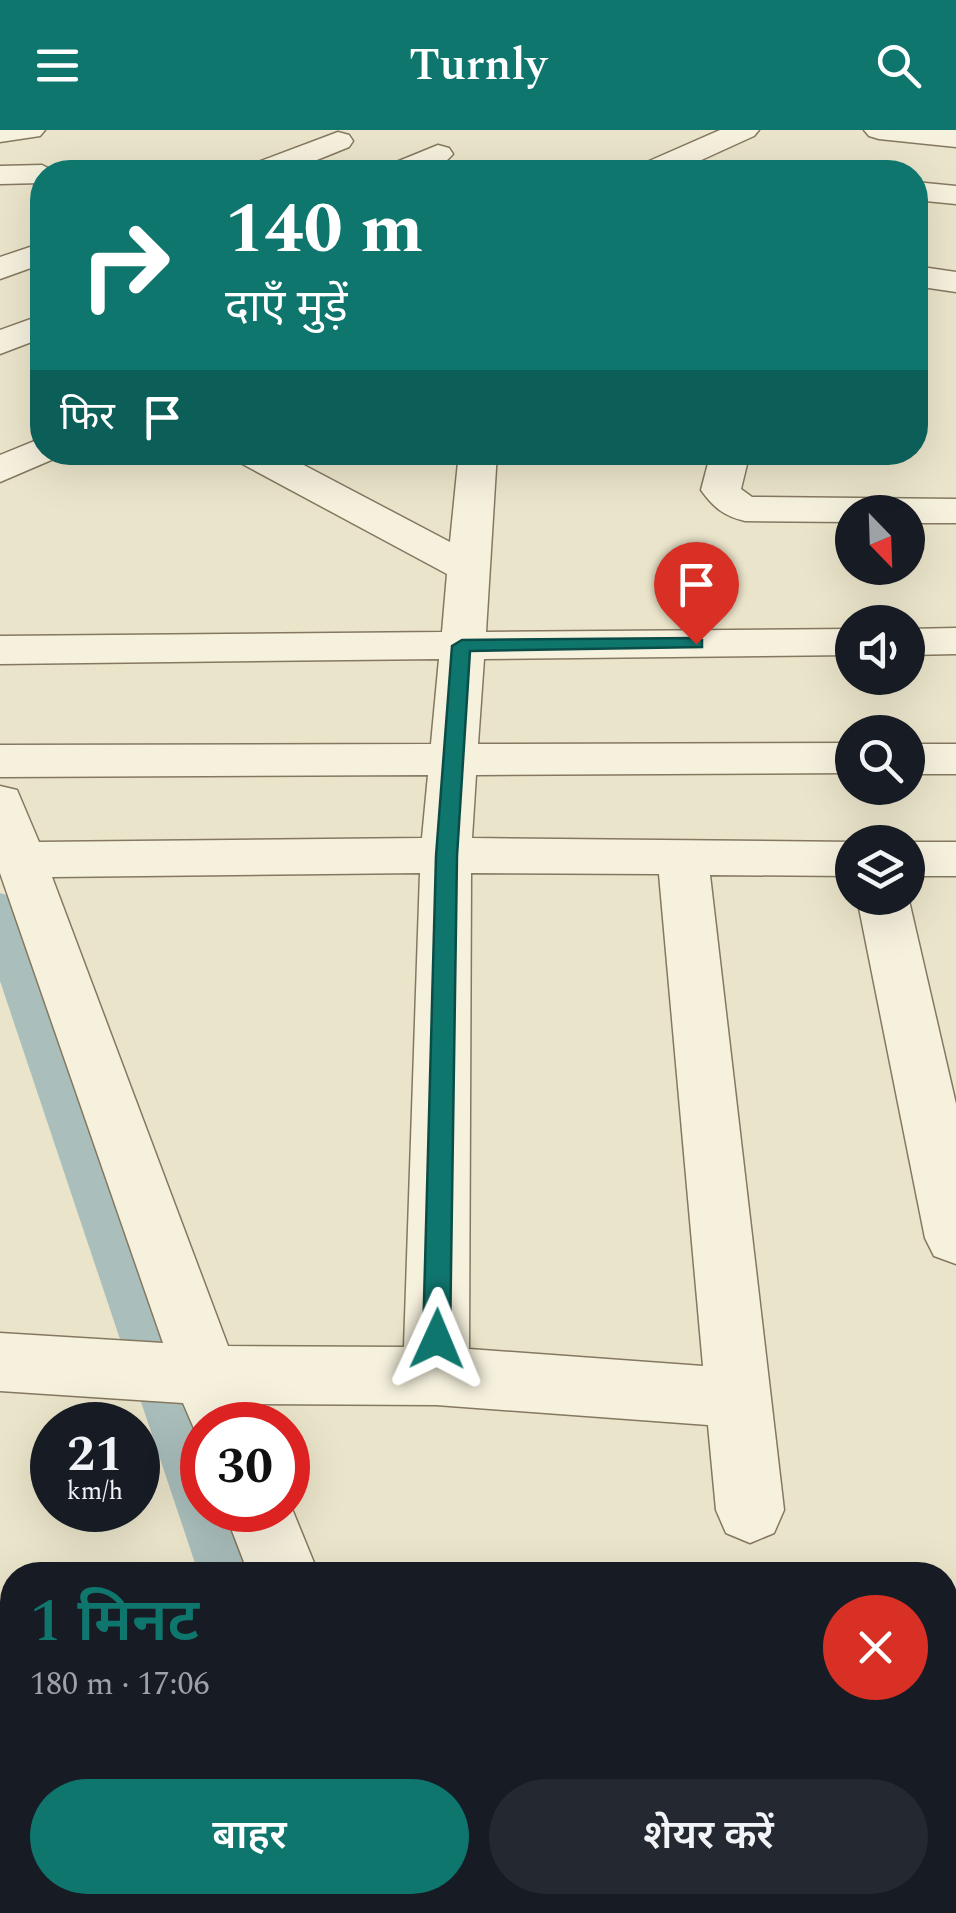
<!DOCTYPE html>
<html lang="hi">
<head>
<meta charset="utf-8">
<style>
	body { margin:0; font-family:Spectral,"Noto Sans Devanagari",serif; background:#242831; color:#f1f3f6; height:100vh; display:flex; flex-direction:column; font-size:38px; white-space:nowrap }
	* { box-sizing:border-box; margin:0 }
	p { font-size:32px; color:#9ea1a6 }
	.icon { flex:none; width:55px; height:55px; fill:none; stroke:currentColor; stroke-width:2; stroke-linecap:round; stroke-linejoin:round }
	.map { position:relative; flex:1; overflow:hidden }
	.drawer { position:absolute; left:0px; top:1432px; width:958px; height:352px; display:flex; flex-direction:column; background:#171b24; border-radius:40px 40px 0 0; box-shadow:0 10px 40px #0002 }
	.drawer>* { flex:none }
	.banner { position:absolute; left:30px; top:30px; width:898px; height:305px; border-radius:40px; box-shadow:0 10px 40px #0002; background:#0f766e; color:#fff; overflow:hidden }
	.needle { width:65px; rotate:157deg }
	.buttons { position:absolute; left:835px; top:365px; display:grid; gap:20px }
	.buttons a { display:grid; place-items:center; width:90px; height:90px; border-radius:50%; background:#171b24; box-shadow:0 10px 40px #0002; font-size:50px }
	.speed { position:absolute; left:30px; top:1272px; display:flex; gap:20px; font-size:50px; font-weight:700; text-align:center }
	.speed>* { display:grid; place-content:center; width:130px; height:130px; border-radius:50%; background:#171b24; box-shadow:0 10px 40px #0002; line-height:1 }
	.speed small { font-size:25px; font-weight:400 }
	.speed .limit { border:15px solid #d22; background:#fff; color:#111 }
	.pin { position:absolute; display:grid; place-items:center; width:85px; height:85px; color:#fff; margin:-102px -42px; border-radius:50% 50% 50% 0; rotate:-45deg; box-shadow:0 0 10px #0007 }
	.pin .icon { rotate:45deg }
	.me { position:absolute; width:110px; margin:-55px; rotate:1deg; stroke-linejoin:round; filter:drop-shadow(0 0 8px #0008) }
	.turn { display:flex; align-items:center; gap:35px; height:210px; padding:0 30px; font-size:45px }
	.turn .icon { width:130px; height:130px; stroke-width:2.5 }
	.turn b { display:block; font-size:70px; line-height:85px }
	.then { display:flex; align-items:center; height:95px; padding:0 30px; background:#0003; gap:20px; font-size:38px }
	.round { display:grid; place-items:center; flex:none; width:105px; height:105px; border-radius:52px; background:#242831 }
	.summary { display:flex; align-items:center; justify-content:space-between; height:170px; padding:0 30px }
	h1 { font-size:60px; font-weight:600; line-height:75px; color:#0f766e }
	.action { display:flex; gap:20px; margin-top:auto; padding:20px 30px }
	.action a { flex:1; height:115px; border-radius:60px; background:#0f766e; color:#fff; font-size:40px; font-weight:600; line-height:115px; text-align:center }
	.action a+a { background:#242831; color:#f1f3f6 }
	header { display:flex; justify-content:space-between; align-items:center; height:130px; padding:0 30px; background:#0f766e; color:#fff; font-size:45px; font-weight:600 }
	.map>svg:first-child { display:block }
</style>
</head>
<body>
<header><svg class="icon" aria-label="menu" viewBox="0 0 24 24"><path d="M4 6h16M4 12h16M4 18h16"/></svg>Turnly<svg class="icon" aria-label="search" viewBox="0 0 24 24"><circle cx="10" cy="10" r="6"/><path d="M15 15l6 6"/></svg></header>
<div class="map">
<svg width="956" height="1783" viewBox="0 0 956 1783">
	<rect width="100%" height="100%" fill="#eae5ca"/>
	<g fill="none" stroke-linecap="round" stroke-linejoin="round">
		<g fill="#aabfbc" fill-rule="evenodd">
			<polygon points="0,763 17,768 24,780 209,1295 202,1295 202,1380 240,1380 263,1445 199,1445 0,851"/>
			<polygon points="309,1772 382,1772 386,1783 312,1783"/>
		</g>
		<defs>
			<g id="minor">
				<polygon points="0,0 45,0 40,6 0,12"/>
				<polygon points="720,0 759,0 754,6 675,42 636,42 640,35"/>
				<polygon points="864,0 956,0 956,17 879,9 869,6"/>
				<polygon points="338,2 349,5 353,11 349,17 287,42 246,42 250,35"/>
				<path d="M 438,15 L 449,18 L 453,24 C 436,45 409,43 385,42 L 389,35 Z"/>
				<polygon points="141,33 200,35 204,42 126,42 130,35"/>
				<polygon points="42,35 56,42 42,42 42,53 0,54 0,36"/>
				<polygon points="915,52 956,56 956,74 915,70"/>
				<polygon points="42,113 42,134 0,149 0,127"/>
				<polygon points="915,136 956,142 956,162 915,156"/>
				<polygon points="42,185 42,208 0,224 0,200"/>
				<polygon points="42,308 42,322 60,322 56,328 0,352 0,325"/>
				<path d="M 230,322 L 279,322 L 450,412 L 459,322 L 497,322 L 486,502 L 852,499 L 852,525 L 484,529 L 478,614 L 852,613 L 852,643 L 476,645 L 472,708 L 855,712 L 852,746 L 710,745 L 784,1380 L 774,1403 L 750,1413 L 726,1403 L 716,1380 L 708,1295 L 436,1275 L 250,1274 L 257,1295 L 202,1295 L 202,1317 L 183,1273 L 0,1261 L 0,1203 L 163,1213 L 0,743 L 0,656 L 17,660 L 39,712 L 422,708 L 428,645 L 0,647 L 0,615 L 431,614 L 439,529 L 0,534 L 0,506 L 442,502 L 447,444 L 235,330 ZM 420,743 L 404,1217 L 228,1216 L 52,747 ZM 471,743 L 659,744 L 703,1236 L 469,1219 Z"/>
				<path d="M 711,322 L 750,322 L 741,359 L 752,367 L 956,369 L 956,393 L 908,393 L 908,382 L 852,382 L 852,392 L 745,391 C 724,386 714,378 701,360 Z"/>
				<polygon points="956,498 956,524 908,525 908,499"/>
				<rect x="908" y="614" width="48" height="30"/>
				<polygon points="905,712 956,712 956,746 908,746"/>
				<polygon points="908,766 956,974 956,1134 934,1126 925,1108 857,768"/>
				<polygon points="288,1369 319,1445 249,1445 224,1380 288,1380"/>
				<rect x="945" y="1617" width="11" height="76"/>
				<polygon points="373,1772 453,1772 457,1783 377,1783"/>
			</g>
		</defs>
		<use href="#minor" stroke="#857860" stroke-width="3"/>
		<use href="#minor" fill="#f6f1dd" fill-rule="evenodd"/>
	</g>
	<polygon fill="#0f766e" stroke="#0a4d48" stroke-width="2.5" points="696,508 702,510 702,517 470,521 457,726 450,1209 446,1217 437,1221 427,1217 423,1209 436,726 452,516 462,510"/>
</svg>
<div class="buttons">
<a><svg class="needle" viewBox="-14 -14 28 28"><path d="M0-13l5 13h-10z" fill="#e53935"/><path d="M0 13l5-13h-10z" fill="#9ea1a6"/></svg></a>
<a><svg class="icon" aria-label="sound" viewBox="0 0 24 24"><path d="M4 9h4l5-4v14l-5-4H4zM17 9q2 3 0 6"/></svg></a>
<a><svg class="icon" aria-label="search" viewBox="0 0 24 24"><circle cx="10" cy="10" r="6"/><path d="M15 15l6 6"/></svg></a>
<a><svg class="icon" aria-label="layers" viewBox="0 0 24 24"><path d="M12 4l9 5-9 5-9-5zM3 14l9 5 9-5"/></svg></a>
</div>
<div class="speed"><div>21<small>km/h</small></div><div class="limit">30</div></div>
<div class="pin" style="left:696px;top:514px;background:#d93025"><svg class="icon" aria-label="arrive" viewBox="0 0 24 24"><path d="M6 21V4h12l-3 4 3 4H6"/></svg></div>
<svg class="me" style="left:437px;top:1209px" viewBox="-20 -20 40 40"><path d="M0-17L14 15 0 8-14 15z" fill="#0f766e" stroke="#fff" stroke-width="4"/></svg>
<div class="banner">
<div class="turn"><svg class="icon" aria-label="right" viewBox="0 0 24 24"><path d="M7 20v-9h11M14 6l5 5-5 5"/></svg><div><b>140 m</b>दाएँ मुड़ें</div></div>
<div class="then">फिर<svg class="icon" aria-label="arrive" viewBox="0 0 24 24"><path d="M6 21V4h12l-3 4 3 4H6"/></svg></div>
</div>
<section class="drawer">
<div class="summary"><div><h1>1 मिनट</h1><p>180 m · 17:06</p></div><a class="round" style="background:#d93025;color:#fff"><svg class="icon" aria-label="close" viewBox="0 0 24 24"><path d="M6 6l12 12M18 6L6 18"/></svg></a></div>
<div class="action"><a>बाहर</a><a>शेयर करें</a></div>
</section>
</div>
</body>
</html>
